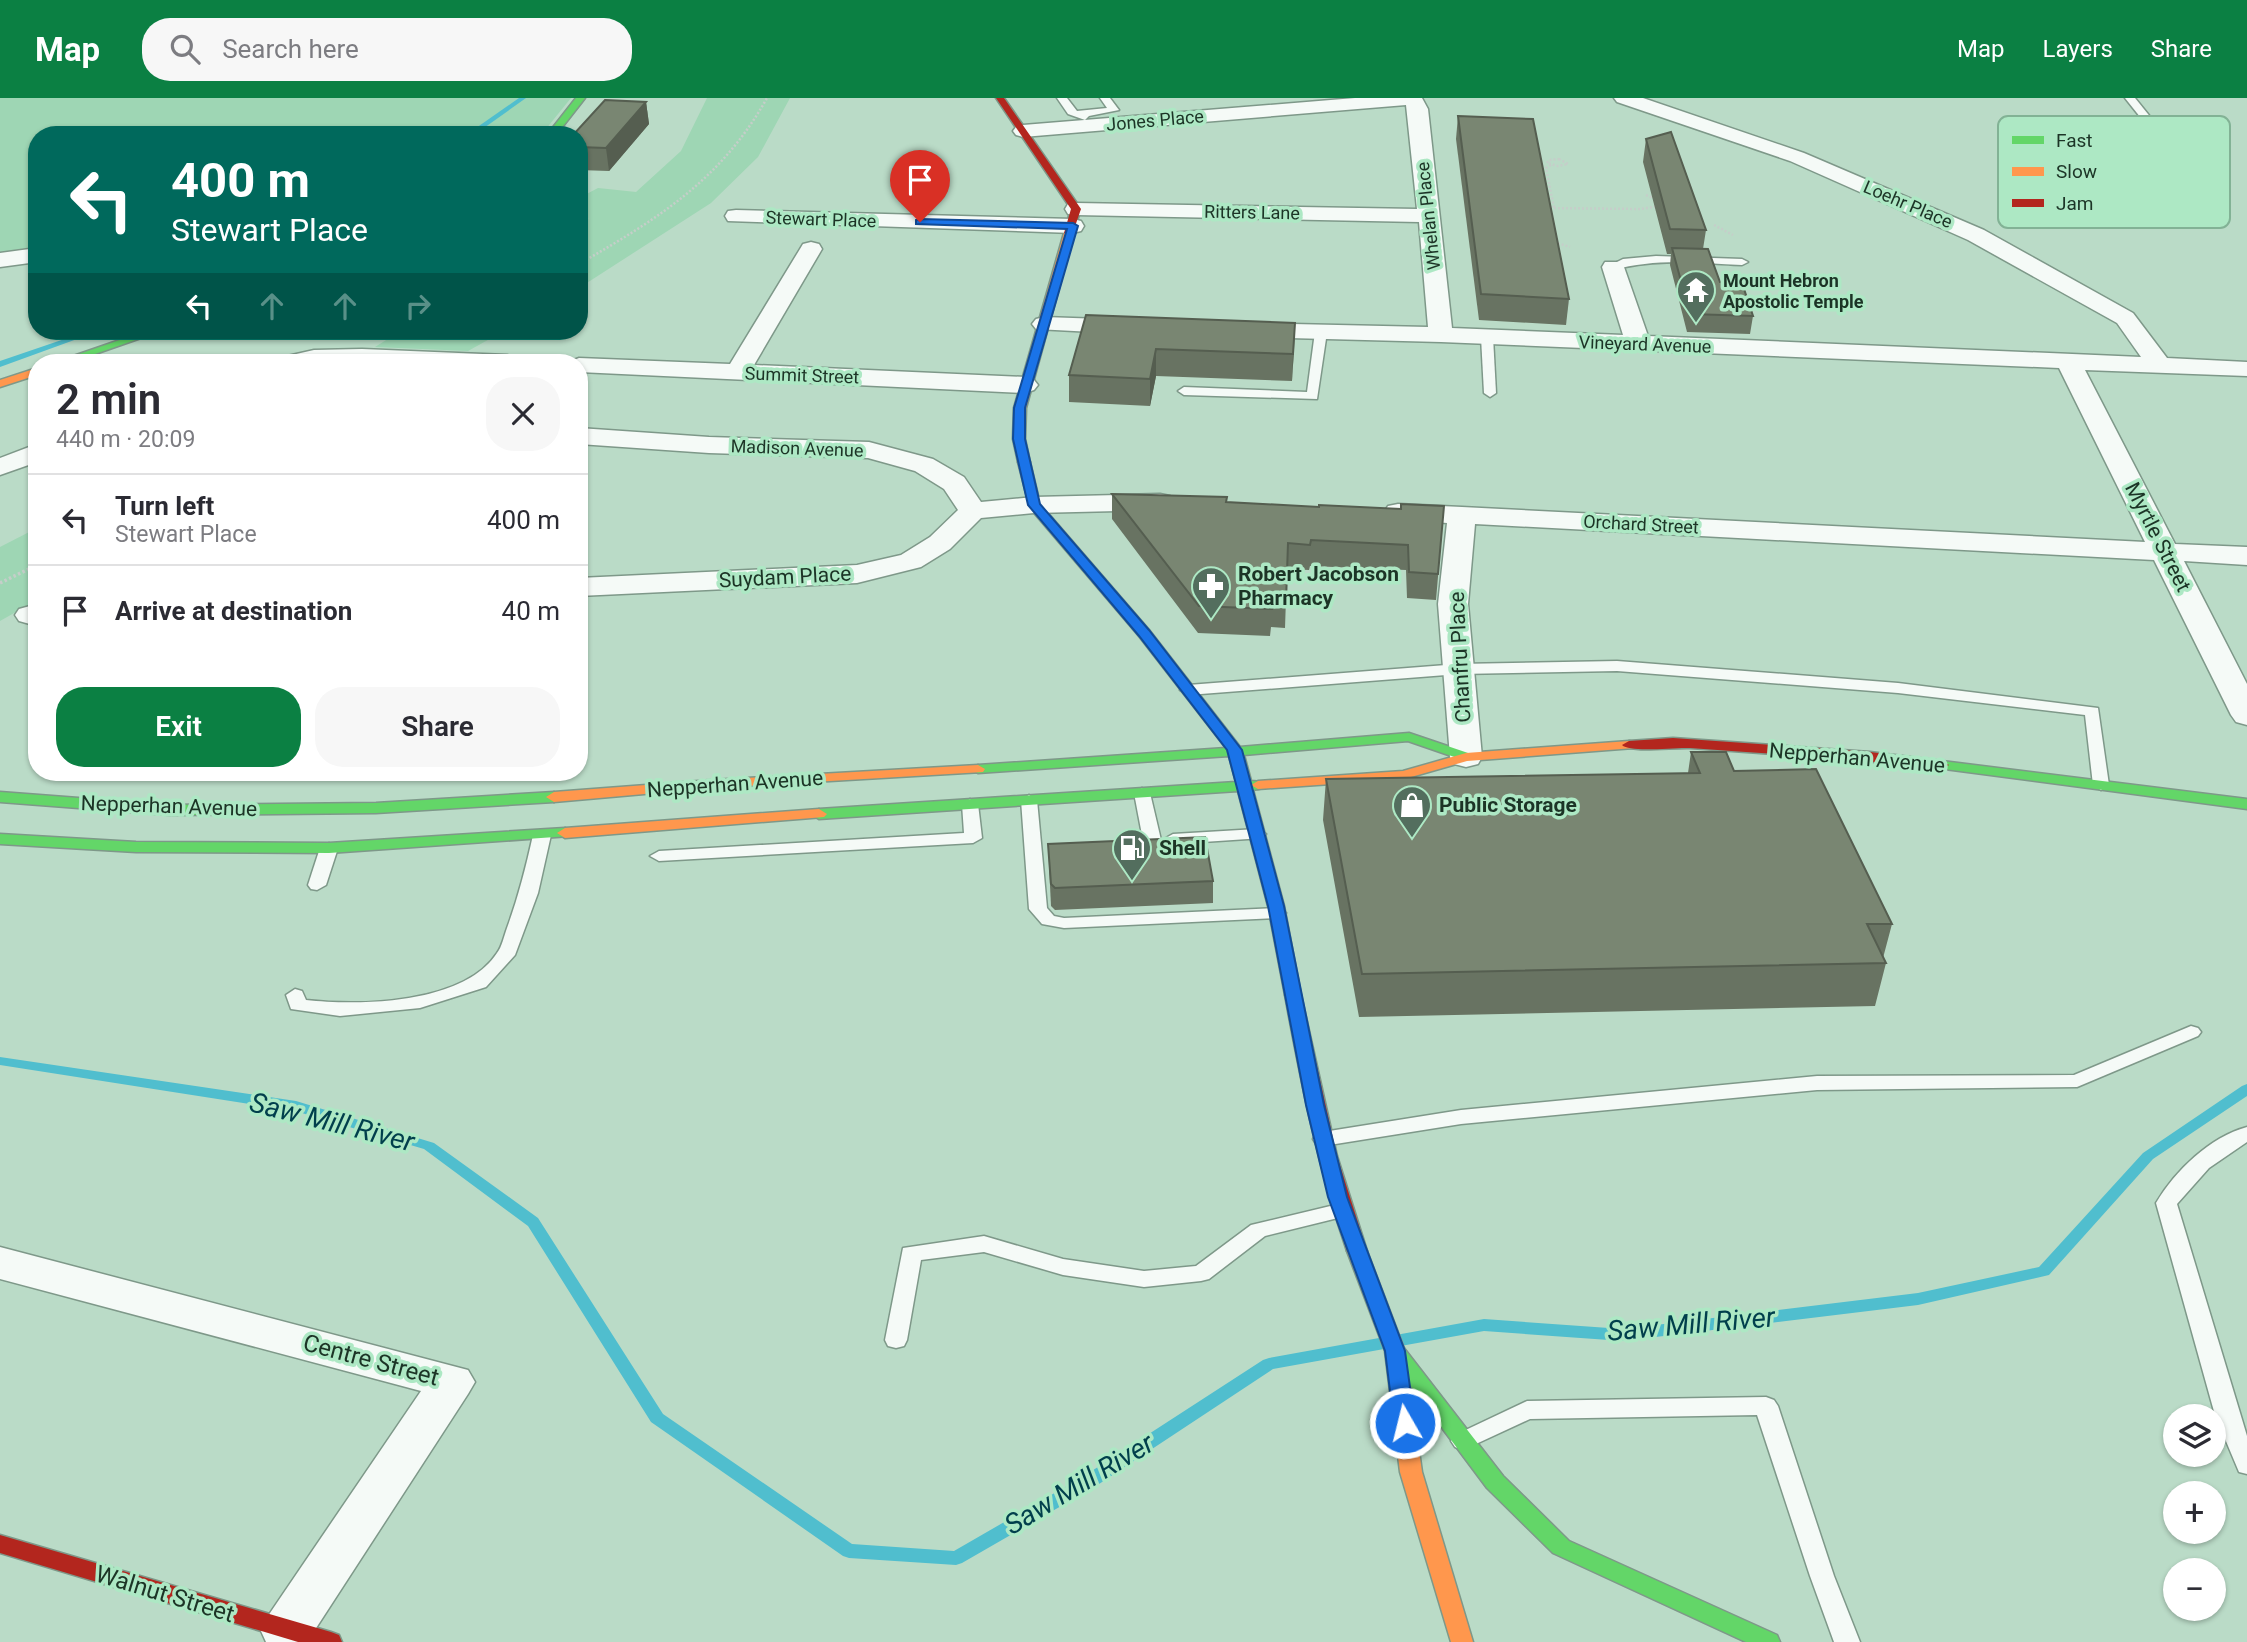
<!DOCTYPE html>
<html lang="en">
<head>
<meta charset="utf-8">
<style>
	body { margin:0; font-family:Roboto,sans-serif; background:#f7f7f7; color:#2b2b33; height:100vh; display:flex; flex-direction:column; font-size:26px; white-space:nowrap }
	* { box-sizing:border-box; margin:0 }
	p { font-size:23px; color:#7c7c81 }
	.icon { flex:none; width:38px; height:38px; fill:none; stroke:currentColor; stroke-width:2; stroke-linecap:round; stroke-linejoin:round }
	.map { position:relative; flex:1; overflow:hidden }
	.details { position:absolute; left:28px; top:256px; width:560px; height:427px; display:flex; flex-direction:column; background:#fff; border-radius:28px; box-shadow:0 2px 5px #0004 }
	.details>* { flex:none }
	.top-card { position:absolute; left:28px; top:28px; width:560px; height:214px; border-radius:28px; box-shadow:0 2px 5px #0004; background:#00695c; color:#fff; overflow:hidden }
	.controls { position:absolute; left:2163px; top:1306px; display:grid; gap:14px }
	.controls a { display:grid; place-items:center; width:63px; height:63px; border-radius:50%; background:#fff; box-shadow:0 2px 5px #0004; font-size:35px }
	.pin { position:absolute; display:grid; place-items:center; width:60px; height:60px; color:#fff; margin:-72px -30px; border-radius:50% 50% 50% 0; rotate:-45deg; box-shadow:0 0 7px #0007 }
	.pin .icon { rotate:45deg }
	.me { position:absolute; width:77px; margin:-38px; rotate:352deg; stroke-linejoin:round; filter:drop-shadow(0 0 5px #0008) }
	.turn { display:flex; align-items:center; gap:24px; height:147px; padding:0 28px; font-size:32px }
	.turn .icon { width:91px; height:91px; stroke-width:2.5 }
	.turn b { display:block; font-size:49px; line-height:60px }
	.lanes { display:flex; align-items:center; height:66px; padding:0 28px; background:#0003; justify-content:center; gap:35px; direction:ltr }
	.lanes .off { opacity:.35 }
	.round { display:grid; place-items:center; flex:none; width:74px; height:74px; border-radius:28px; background:#f7f7f7 }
	.summary { display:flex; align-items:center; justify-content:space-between; height:119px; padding:0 28px }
	h1 { font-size:42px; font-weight:600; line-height:52px }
	.button { display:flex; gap:14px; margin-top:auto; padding:14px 28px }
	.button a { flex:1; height:80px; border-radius:28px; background:#0b8043; color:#fff; font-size:28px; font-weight:600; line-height:80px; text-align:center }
	.button a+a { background:#f7f7f7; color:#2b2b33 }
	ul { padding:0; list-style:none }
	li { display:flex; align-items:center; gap:21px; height:91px; padding:0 28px; border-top:2px solid #e1e1e2 }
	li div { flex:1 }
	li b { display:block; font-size:26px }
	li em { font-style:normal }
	header { display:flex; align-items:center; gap:42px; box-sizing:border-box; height:98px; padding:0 35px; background:#0b8043; color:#fff }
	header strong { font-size:33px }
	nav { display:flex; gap:38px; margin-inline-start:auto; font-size:24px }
	.search { width:490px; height:63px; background:#f7f7f7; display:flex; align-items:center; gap:18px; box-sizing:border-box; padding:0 24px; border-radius:28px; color:#7c7c81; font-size:26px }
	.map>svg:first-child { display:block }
</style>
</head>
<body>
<header>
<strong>Map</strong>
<div class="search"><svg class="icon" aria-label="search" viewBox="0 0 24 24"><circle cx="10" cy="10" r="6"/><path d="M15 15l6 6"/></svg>Search here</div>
<nav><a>Map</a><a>Layers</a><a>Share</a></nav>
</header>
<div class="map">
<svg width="2247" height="1544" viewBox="0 0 2247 1544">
	<rect width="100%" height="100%" fill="#badbc7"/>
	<g fill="#9ed6b4">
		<polygon points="0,0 571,0 541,37 37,37 37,153 0,159"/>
		<polygon points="707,0 790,0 758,59 711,105 579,190 579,124 589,120 579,119 579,100 598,90 636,94 681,53"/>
		<polygon points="361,233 504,233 468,253 375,249 391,239"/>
		<polygon points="37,430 37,502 0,523 0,449"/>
	</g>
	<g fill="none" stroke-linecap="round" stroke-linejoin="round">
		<g fill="#50bece" fill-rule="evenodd">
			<polygon points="519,0 526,0 474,37 466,37"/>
			<polygon points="88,233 99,233 0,269 0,263"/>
			<polygon points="0,959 296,1003 434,1045 538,1120 663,1316 852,1446 954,1453 1084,1378 1263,1262 1269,1260 1484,1221 1623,1231 1918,1195 2039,1169 2143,1055 2242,988 2247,986 2247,998 2153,1061 2049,1177 1918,1207 1623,1243 1484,1233 1273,1271 1096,1388 962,1465 956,1467 849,1460 843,1458 651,1324 528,1128 424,1051 295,1013 0,967"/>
		</g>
		<defs>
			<g id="lane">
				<polygon points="1057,0 1067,0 1077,13 1107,10 1100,0 1110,0 1119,12 1089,18 1085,22 1068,16"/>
				<polygon points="2125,0 2135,0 2207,89 2207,93 2199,93"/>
				<path d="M 1656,158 L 1742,161 L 1748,164 L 1742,167 C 1698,165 1655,160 1613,172 L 1607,169 L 1623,161 Z"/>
				<polygon points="1321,230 1327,234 1317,301 1184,297 1178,293 1184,289 1307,294 1315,234"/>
				<polygon points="1487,235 1493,239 1496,295 1490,299 1484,295 1481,239"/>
				<polygon points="1617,563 1898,585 2098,610 2109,687 2101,692 2093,687 2085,617 1898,595 1617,573 1459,576 1188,597 1180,592 1188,587 1459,566"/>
				<polygon points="1142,690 1150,695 1161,742 1152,747 1143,742 1134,695"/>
				<polygon points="1029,697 1037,702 1047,810 1054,818 1064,820 1277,810 1286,815 1277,820 1064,830 1042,826 1029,811 1021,702"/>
				<polygon points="970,701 978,706 982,740 973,745 659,763 650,758 659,753 964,735 962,706"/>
				<polygon points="1257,731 1266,736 1263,740 1173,746 1164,741 1173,736"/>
				<path d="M 542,732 L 551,737 L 538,795 L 515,857 L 486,889 L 420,910 L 340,918 L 291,911 L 286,897 L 295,891 L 302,893 L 306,902 C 360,908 464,906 497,855 C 502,849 504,838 507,830 C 518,800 526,769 533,737 Z"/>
				<polygon points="329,745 338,750 326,787 317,792 311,791 308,787 320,750"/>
				<polygon points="2191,928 2198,930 2201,934 2198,938 2077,989 1817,992 1461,1026 1323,1048 1316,1046 1313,1041 1316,1036 1323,1034 1461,1012 1817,978 2074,977"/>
				<path d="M 2247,1029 L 2247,1044 L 2209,1070 L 2177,1106 L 2247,1338 L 2247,1376 L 2239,1374 L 2215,1317 L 2156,1105 C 2175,1073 2210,1039 2247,1029 Z"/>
				<polygon points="1343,1105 1350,1107 1353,1112 1350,1117 1265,1138 1209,1181 1201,1183 1144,1189 1063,1177 984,1154 921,1162 907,1242 904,1248 896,1250 888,1248 885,1242 903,1150 984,1138 1063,1161 1144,1173 1196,1168 1251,1127"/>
				<polygon points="1766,1299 1774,1302 1778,1308 1834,1478 1860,1544 1834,1544 1810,1478 1757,1317 1530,1321 1463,1352 1455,1349 1451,1343 1455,1337 1527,1303"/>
			</g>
			<g id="street">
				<polygon points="1355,0 1422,0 1428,11 1452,230 1623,237 1602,169 1605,164 1621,164 1624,169 1648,238 2141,259 2117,225 1968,142 1790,63 1617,4 1614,0 1643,0 1804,55 1984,132 2133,215 2167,260 2247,264 2247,278 2085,272 2175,446 2247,449 2247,467 2184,463 2247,586 2247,627 2236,624 2231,617 2154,462 1475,426 1468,506 1482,659 1478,666 1466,669 1454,666 1450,659 1438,506 1447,425 1388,420 1384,414 1388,408 1398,406 1462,409 2145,444 2059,270 1441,244 1247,239 1239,237 1235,232 1239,227 1247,225 1428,229 1419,124 1076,117 1068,116 1065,111 1068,106 1076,105 1417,111 1406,7 1023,39 1016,37 1013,33 1016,29 1023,27"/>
				<polygon points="736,112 1073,121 1081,123 1084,128 1081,133 1073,135 728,123 725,118 728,113"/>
				<polygon points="811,144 819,146 822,151 754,267 1025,279 1034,282 1038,287 1034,292 1025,295 579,274 579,264 569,264 579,260 730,266 800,151 803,146"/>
				<polygon points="37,150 37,164 0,169 0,155"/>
				<polygon points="1044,219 1131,222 1139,224 1143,229 1139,234 1131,236 1036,231 1032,226 1036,221"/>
				<polygon points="362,251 507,257 516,259 519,264 280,264 283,259 314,252"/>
				<polygon points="579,330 709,339 869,344 933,361 964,379 981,404 1034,399 1160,396 1170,398 1174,404 1170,410 1160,412 1034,415 981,420 950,451 921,469 857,485 579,498 579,480 857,467 901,457 930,439 958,412 944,391 915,373 868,360 709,355 579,346"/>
				<polygon points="37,346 37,364 0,377 0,360"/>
				<polygon points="30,508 37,510 37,528 19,523 15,517 19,511"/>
				<polygon points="0,1149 468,1272 475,1284 468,1296 307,1544 266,1544 261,1533 268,1518 421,1293 0,1181"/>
			</g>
			<g id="fast">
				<polygon points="576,0 585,0 556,37 547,37"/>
				<polygon points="146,233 161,233 72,264 56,264"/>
				<polygon points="1024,360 1030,364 1040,406 1149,532 1240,649 1409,635 1471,656 1473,659 1466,663 1408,643 1244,657 1251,683 1263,684 1265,687 1263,690 1253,692 1284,808 1301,897 1299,901 1293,902 1285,897 1268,808 1238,693 819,721 811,716 819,711 1236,684 1229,658 978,675 971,671 978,667 1226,650 1139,538 1030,410 1018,364"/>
				<polygon points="1942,663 2247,701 2247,711 1937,670 1935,667 1937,664"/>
				<polygon points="0,694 170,707 376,705 554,694 562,699 554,704 376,715 170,717 0,704"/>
				<polygon points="565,730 570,732 573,735 570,738 329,755 136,754 0,746 0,736 136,744 329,745"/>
				<polygon points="1396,1246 1403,1249 1503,1378 1569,1443 1777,1537 1780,1544 1746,1544 1553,1455 1487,1390 1389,1259 1386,1254 1389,1249"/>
			</g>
			<g id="slow">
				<polygon points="1069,132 1074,135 1026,310 1025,341 1030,364 1024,368 1018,364 1013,341 1014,310 1064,135"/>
				<polygon points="37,270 37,277 0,289 0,282"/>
				<polygon points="1629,643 1634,644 1636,647 1634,650 1467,663 1404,681 1258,691 1251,687 1258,683 1403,673 1466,655"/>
				<polygon points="978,667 985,671 983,674 712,690 554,704 546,699 554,694 712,682"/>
				<polygon points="819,711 827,716 824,719 565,740 557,735 565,730"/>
				<polygon points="1357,1146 1364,1148 1367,1153 1405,1253 1422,1374 1473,1544 1451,1544 1400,1374 1385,1253 1347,1153 1350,1148"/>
			</g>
			<g id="jam">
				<polygon points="996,0 1004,0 1081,111 1072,137 1064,135 1071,111"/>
				<path d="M 1673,640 L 1870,654 L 1942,663 L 1949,667 L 1942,671 C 1858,661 1774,656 1690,650 C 1675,649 1630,655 1622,647 L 1629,643 Z"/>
				<path d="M 1293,892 L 1301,897 L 1337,1058 L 1367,1153 L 1364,1158 L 1357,1160 L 1350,1158 L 1347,1153 C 1318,1069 1301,984 1285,897 Z"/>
				<polygon points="0,1437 331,1534 339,1537 342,1544 298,1544 0,1455"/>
			</g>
		</defs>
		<use href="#lane" stroke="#7e9889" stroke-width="3"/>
		<use href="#street" stroke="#7e9889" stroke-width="3"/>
		<use href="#fast" stroke="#7e9889" stroke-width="3"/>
		<use href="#slow" stroke="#7e9889" stroke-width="3"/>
		<use href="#jam" stroke="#7e9889" stroke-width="3"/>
		<g stroke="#c5cec9" stroke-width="2.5" stroke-dasharray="2 2" stroke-linecap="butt">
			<polygon points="1559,61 1568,66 1558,68 1547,65 1549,62"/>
			<polyline points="1551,67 1546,70 1554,110"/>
			<polyline points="1646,97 1655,101"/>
			<polyline points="1546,110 1641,111 1659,108"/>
			<polyline points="1714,127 1733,137"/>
			<polyline points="1554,144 1570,149"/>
			<path d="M 579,166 C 659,120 721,82 767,0"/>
		</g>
		<polyline stroke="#c5cec9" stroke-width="3.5" stroke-dasharray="2.5 2.5" stroke-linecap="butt" points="0,485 37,467"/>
		<use href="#lane" fill="#f5faf7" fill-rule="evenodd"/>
		<use href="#street" fill="#f5faf7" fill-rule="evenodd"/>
		<use href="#fast" fill="#63d668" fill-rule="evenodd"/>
		<use href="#slow" fill="#ff974d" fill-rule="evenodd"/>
		<use href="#jam" fill="#b3261e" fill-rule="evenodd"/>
	</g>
	<g fill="#687362">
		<polygon points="646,4 649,26 609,73 579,72 579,37"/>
		<polygon points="1458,18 1569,201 1566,227 1479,222 1456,41"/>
		<polygon points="1646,41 1706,132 1703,151 1720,184 1753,218 1750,236 1687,234 1670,167 1671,156 1667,156 1643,64"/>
		<polygon points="1086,217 1294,251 1292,283 1156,278 1150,308 1069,304 1069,277"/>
		<polygon points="1112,396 1227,404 1319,409 1401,411 1444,408 1436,502 1407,500 1406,472 1310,468 1309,472 1287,471 1285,530 1271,529 1270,538 1198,535 1112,421"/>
		<polygon points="1691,654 1734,673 1892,826 1883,860 1886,865 1875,908 1359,919 1323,722 1326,681 1688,675"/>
		<polygon points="1048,746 1213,783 1213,805 1055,812 1051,808"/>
	</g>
	<g fill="#555e50">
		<polygon points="646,4 649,26 609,73 606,50"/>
		<polygon points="1295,225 1294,251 1292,283 1293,256"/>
		<polygon points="1156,251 1156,278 1150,308 1150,281"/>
	</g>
	<g fill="#798672" stroke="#555e50" stroke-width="2">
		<polygon points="605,2 646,4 606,50 579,49 579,37 573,37"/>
		<polygon points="1458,18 1533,21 1569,201 1481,196"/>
		<polygon points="1671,34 1706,132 1670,131 1646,41"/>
		<polygon points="1672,150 1708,151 1720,184 1742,185 1753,218 1690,216"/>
		<polygon points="1086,217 1295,225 1293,256 1156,251 1150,281 1069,277"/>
		<polygon points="1112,396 1227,399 1226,404 1319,409 1319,407 1401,411 1401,406 1444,408 1438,476 1409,474 1408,447 1311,442 1310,447 1288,445 1286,504 1270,503 1272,511 1199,508"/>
		<polygon points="1691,654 1726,654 1734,673 1816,671 1892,826 1867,826 1886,865 1362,876 1326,681 1700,675"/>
		<polygon points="1205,739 1213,783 1055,790 1051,786 1048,746"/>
	</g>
	<polygon fill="#1a73e8" stroke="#114b97" stroke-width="2" points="920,121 1073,125 1078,128 1025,310 1025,341 1040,406 1149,532 1242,652 1284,808 1324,1007 1347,1099 1405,1253 1415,1325 1412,1331 1405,1334 1397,1331 1394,1325 1385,1253 1328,1099 1306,1007 1268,808 1227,652 1139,538 1028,407 1013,341 1014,310 1067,131 916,126 916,122"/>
	<defs>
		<symbol id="temple-pin" viewBox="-11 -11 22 30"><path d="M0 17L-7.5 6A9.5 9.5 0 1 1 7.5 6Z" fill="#536e5e" stroke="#ade8c4"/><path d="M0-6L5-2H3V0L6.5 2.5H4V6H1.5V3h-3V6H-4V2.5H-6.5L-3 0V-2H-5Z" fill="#fff"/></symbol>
		<symbol id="pharmacy-pin" viewBox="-11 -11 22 30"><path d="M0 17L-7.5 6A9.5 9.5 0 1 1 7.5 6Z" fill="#536e5e" stroke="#ade8c4"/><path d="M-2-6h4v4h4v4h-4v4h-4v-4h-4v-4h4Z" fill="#fff"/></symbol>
		<symbol id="shop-pin" viewBox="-11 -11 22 30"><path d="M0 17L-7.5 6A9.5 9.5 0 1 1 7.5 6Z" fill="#536e5e" stroke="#ade8c4"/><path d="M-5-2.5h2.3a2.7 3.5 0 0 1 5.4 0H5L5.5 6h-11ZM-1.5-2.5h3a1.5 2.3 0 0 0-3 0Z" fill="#fff"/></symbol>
		<symbol id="fuel-pin" viewBox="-11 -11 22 30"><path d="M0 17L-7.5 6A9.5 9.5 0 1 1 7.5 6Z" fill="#536e5e" stroke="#ade8c4"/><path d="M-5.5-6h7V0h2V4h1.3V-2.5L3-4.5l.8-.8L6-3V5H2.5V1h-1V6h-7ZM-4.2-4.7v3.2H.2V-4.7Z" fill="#fff"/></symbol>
	</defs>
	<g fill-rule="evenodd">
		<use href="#temple-pin" x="1674" y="170" width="44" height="60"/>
		<use href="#pharmacy-pin" x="1189" y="466" width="44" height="60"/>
		<use href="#shop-pin" x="1390" y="685" width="44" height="60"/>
		<use href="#fuel-pin" x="1110" y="728" width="44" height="60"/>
	</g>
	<g text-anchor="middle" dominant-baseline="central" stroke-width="7" stroke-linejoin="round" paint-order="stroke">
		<g font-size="18" fill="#1c3426" stroke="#ade8c4">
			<text transform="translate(1155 22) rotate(-5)">Jones Place</text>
			<text transform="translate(1908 106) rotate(23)">Loehr Place</text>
			<text transform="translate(1252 114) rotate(1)">Ritters Lane</text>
			<text transform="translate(1428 118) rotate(-96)">Whelan Place</text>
			<text transform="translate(821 121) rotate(2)">Stewart Place</text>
			<text transform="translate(1645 246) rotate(2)">Vineyard Avenue</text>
			<text transform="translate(802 277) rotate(2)">Summit Street</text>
			<text transform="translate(797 350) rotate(2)">Madison Avenue</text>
			<text transform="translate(1641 426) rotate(3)">Orchard Street</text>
		</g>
		<g font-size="18" font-weight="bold" fill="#1c3426" stroke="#ade8c4" text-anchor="start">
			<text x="1723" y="182">Mount Hebron<tspan x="1723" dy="21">Apostolic Temple</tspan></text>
		</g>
		<g font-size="21" fill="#1c3426" stroke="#ade8c4">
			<text transform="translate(2158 439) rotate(63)">Myrtle Street</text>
			<text transform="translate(785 479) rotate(-3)">Suydam Place</text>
			<text transform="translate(1460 559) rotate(-93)">Chanfru Place</text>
			<text transform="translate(1857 660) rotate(5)">Nepperhan Avenue</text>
			<text transform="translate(735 686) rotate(-4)">Nepperhan Avenue</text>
			<text transform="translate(169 708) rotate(2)">Nepperhan Avenue</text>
		</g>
		<g font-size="21" font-weight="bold" fill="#1c3426" stroke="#ade8c4" text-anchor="start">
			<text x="1238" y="476">Robert Jacobson<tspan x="1238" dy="24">Pharmacy</tspan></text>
			<text x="1439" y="707">Public Storage</text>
			<text x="1159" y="750">Shell</text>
		</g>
		<g font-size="24" fill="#1c3426" stroke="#ade8c4">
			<text transform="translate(371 1262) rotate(15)">Centre Street</text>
			<text transform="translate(165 1496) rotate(17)">Walnut Street</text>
		</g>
		<g font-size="28" font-style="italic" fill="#013f4c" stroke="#ade8c4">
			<text transform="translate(332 1024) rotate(14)">Saw Mill River</text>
			<text transform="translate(1691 1226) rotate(-5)">Saw Mill River</text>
			<text transform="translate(1079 1386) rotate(-31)">Saw Mill River</text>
		</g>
	</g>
	<rect x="1998" y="18" width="232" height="112" rx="10" fill="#ade8c4" stroke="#82b295" stroke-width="2"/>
	<rect x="2012" y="38" width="32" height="8" fill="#63d668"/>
	<rect x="2012" y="69" width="32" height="9" fill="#ff974d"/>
	<rect x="2012" y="101" width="32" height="8" fill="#b3261e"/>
	<g font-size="19" fill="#1c3426">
		<text x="2056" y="49">Fast</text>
		<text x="2056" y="80">Slow</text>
		<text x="2056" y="112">Jam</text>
	</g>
</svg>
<div class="controls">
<a><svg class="icon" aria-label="layers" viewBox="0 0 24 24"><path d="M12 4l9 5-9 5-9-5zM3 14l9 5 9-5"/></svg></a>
<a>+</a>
<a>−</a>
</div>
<div class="pin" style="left:920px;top:124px;background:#d93025"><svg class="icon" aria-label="arrive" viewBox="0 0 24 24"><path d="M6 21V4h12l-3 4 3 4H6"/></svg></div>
<svg class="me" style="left:1405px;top:1325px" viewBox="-20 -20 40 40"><circle r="17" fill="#1a73e8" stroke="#fff" stroke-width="3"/><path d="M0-11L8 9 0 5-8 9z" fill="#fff"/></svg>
<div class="top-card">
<div class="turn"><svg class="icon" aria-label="left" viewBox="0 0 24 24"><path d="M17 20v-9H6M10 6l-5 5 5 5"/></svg><div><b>400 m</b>Stewart Place</div></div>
<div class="lanes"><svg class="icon" aria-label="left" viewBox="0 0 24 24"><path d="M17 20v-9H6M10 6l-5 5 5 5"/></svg><svg class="icon off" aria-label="ahead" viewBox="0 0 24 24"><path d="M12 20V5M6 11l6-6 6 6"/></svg><svg class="icon off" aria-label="ahead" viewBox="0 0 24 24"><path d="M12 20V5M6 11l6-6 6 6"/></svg><svg class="icon off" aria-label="right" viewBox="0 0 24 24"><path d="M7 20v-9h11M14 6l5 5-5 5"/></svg></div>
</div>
<section class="details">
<div class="summary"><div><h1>2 min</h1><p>440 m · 20:09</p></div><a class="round"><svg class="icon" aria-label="close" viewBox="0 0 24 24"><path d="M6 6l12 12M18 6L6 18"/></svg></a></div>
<ul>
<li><svg class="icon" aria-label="left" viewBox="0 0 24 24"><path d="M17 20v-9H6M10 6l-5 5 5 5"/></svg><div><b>Turn left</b><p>Stewart Place</p></div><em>400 m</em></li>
<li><svg class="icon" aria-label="arrive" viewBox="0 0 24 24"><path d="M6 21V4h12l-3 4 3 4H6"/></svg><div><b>Arrive at destination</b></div><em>40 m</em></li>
</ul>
<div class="button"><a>Exit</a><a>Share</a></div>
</section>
</div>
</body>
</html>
